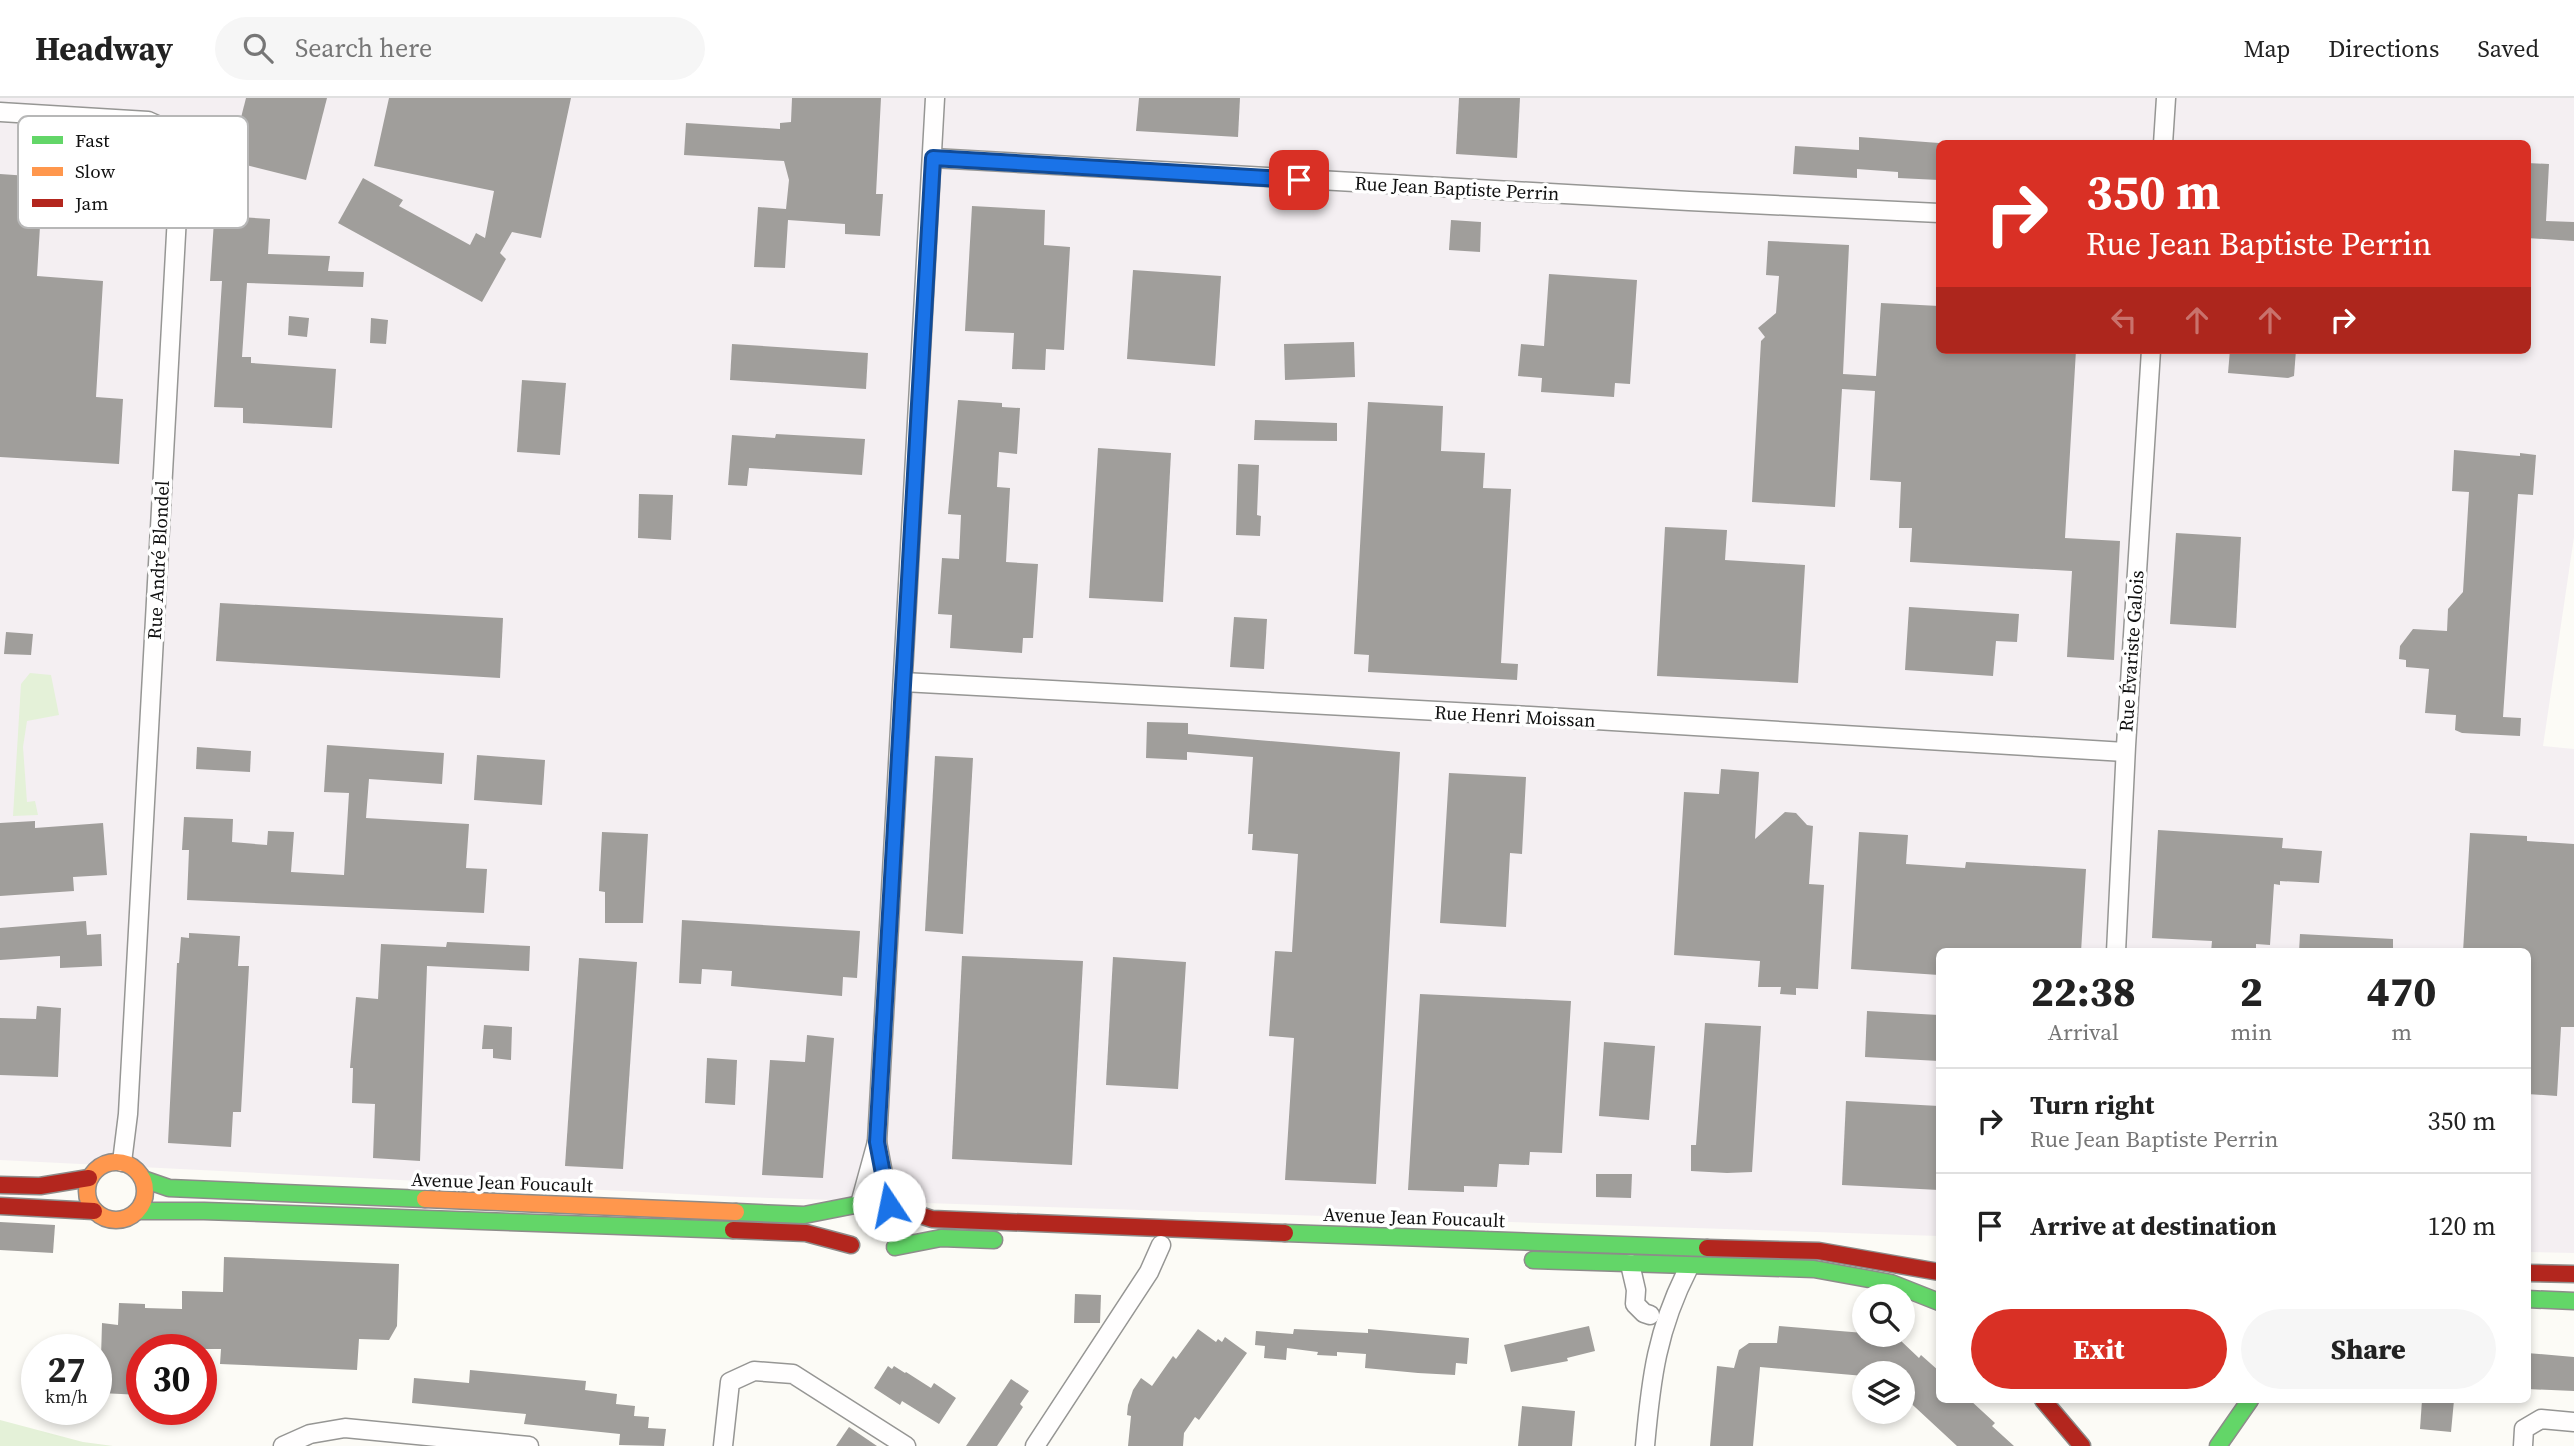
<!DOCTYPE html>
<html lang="en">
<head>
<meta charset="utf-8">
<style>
	body { margin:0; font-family:"Source Serif 4",serif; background:#f6f6f6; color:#222; height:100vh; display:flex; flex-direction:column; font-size:26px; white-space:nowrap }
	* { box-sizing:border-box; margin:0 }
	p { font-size:23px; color:#767676 }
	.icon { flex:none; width:38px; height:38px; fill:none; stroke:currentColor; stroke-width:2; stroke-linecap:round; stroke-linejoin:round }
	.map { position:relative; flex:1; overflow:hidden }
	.panel { position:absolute; left:1936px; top:850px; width:595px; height:455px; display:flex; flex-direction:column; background:#fff; border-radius:10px; box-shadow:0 4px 10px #0003 }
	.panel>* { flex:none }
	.hud { position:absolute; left:1936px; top:42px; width:595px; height:214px; border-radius:10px; box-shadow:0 4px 10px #0003; background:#d93025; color:#fff; overflow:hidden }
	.fabs { position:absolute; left:1852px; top:1186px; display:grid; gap:14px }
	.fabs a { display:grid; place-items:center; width:63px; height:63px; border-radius:50%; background:#fff; box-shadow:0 4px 10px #0003; font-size:35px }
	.speed { position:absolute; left:21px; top:1236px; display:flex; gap:14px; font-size:35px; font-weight:700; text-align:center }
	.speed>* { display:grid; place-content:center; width:91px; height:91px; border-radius:50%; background:#fff; box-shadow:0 4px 10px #0003; line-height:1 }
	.speed small { font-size:18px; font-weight:400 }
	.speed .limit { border:10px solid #d22; background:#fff; color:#111 }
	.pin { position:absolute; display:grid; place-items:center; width:60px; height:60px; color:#fff; margin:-30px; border-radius:14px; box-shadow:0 4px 10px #0006 }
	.me { position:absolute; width:77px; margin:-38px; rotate:349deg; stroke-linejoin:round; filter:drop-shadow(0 0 5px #0008) }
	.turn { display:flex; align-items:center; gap:24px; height:147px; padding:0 35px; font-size:32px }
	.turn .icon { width:91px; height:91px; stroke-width:2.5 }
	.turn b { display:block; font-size:49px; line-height:60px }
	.lanes { display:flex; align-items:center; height:66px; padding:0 35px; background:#0003; justify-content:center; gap:35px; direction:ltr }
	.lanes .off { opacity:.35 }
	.eta { display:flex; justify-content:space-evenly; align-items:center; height:119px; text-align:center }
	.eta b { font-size:42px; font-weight:800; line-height:49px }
	.button { display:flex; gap:14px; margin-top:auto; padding:14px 35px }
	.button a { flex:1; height:80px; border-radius:42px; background:#d93025; color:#fff; font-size:28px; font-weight:800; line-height:80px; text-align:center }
	.button a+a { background:#f6f6f6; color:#222 }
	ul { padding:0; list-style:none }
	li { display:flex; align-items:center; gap:21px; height:105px; padding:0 35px; border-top:2px solid #e0e0e0 }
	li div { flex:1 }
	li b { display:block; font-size:26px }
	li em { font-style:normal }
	header { display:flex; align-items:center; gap:42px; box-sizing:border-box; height:98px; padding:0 35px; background:#fff; border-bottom:2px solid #e0e0e0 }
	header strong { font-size:33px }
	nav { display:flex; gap:38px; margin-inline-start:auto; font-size:24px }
	.search { width:490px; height:63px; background:#f6f6f6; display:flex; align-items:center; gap:18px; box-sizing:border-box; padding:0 24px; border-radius:38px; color:#767676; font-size:26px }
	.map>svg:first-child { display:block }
</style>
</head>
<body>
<header>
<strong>Headway</strong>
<div class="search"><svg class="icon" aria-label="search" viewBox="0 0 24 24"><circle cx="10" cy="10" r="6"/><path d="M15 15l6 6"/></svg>Search here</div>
<nav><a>Map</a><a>Directions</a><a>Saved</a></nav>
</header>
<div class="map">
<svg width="2574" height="1348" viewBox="0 0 2574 1348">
	<rect width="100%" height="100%" fill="#fcfbf6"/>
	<path fill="#f4eff2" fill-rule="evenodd" d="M 0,0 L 2574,0 L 2574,439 L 2543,648 L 2574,651 L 2574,1155 L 2527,1154 L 2527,854 L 1939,854 L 1939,1138 L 741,1099 L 0,1062 ZM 1939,46 L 2527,46 L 2527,252 L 1939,252 Z"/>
	<g fill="#e4f1d8">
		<polygon points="30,575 51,577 59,617 27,623 23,649 27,704 35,703 38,717 13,718 21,586"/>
		<polygon points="0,1322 83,1344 113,1348 0,1348"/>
	</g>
	<g fill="#a09e9b">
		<polygon points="246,0 327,0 306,82 230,63"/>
		<polygon points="389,0 571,0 541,140 512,134 500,155 506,161 482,204 338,125 363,80 403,102 399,108 470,147 476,135 485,140 494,93 374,68"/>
		<polygon points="792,0 881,0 876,96 883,96 880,138 845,136 845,126 788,122 785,170 754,169 758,109 786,111 789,82 784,63 684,57 686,25 780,31 780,25 791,24"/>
		<polygon points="1139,0 1240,0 1238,39 1136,33"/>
		<polygon points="1459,0 1520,0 1517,60 1456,56"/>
		<polygon points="1859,39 1939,45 1939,82 1898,80 1898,74 1857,71 1857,80 1793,76 1795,48 1859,52"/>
		<polygon points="2527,65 2549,66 2546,123 2574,124 2574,143 2527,140"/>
		<polygon points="0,76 43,79 37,178 103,183 96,299 123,301 119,366 0,359"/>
		<polygon points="972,108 1045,112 1044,147 1070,149 1064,252 1046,251 1045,272 1012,271 1014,235 965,233"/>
		<polygon points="240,119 270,121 268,156 330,158 328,173 364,174 363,189 247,185 242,259 251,259 251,265 336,271 332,330 243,325 243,310 214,309 222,183 210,183 214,123 240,124"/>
		<polygon points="1451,122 1481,124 1480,154 1449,152"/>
		<polygon points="1768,143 1849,147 1843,276 1876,278 1881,205 1939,208 1939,252 2076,252 2065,440 2120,443 2114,562 2067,559 2072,473 1910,464 1912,430 1899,430 1901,384 1870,382 1875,293 1842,291 1835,409 1752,404 1761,243 1765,239 1758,230 1776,215 1779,178 1766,177"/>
		<polygon points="1133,172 1221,178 1215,268 1127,261"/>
		<polygon points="1549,176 1637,182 1630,286 1615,285 1614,299 1541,294 1542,280 1518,278 1521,246 1544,248"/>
		<polygon points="289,218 309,220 307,239 288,237"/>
		<polygon points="371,220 388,222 386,246 370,245"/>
		<polygon points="1354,244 1355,279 1285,282 1284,246"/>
		<polygon points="732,246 868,255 866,291 730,282"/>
		<polygon points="2230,252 2296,252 2294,278 2288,280 2228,275"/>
		<polygon points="522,282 566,285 560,357 517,354"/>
		<polygon points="958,302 1002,305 1002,309 1020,310 1017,356 999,354 997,389 1010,390 1006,464 1038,466 1033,540 1023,540 1022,555 950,550 952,517 938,516 942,460 959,461 961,417 948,416"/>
		<polygon points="1368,304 1443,308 1441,353 1485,355 1483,390 1511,391 1501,565 1518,566 1517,582 1368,574 1369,557 1354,556"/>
		<polygon points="1255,322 1337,325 1337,343 1254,342"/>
		<polygon points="776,336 865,341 862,377 749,370 747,388 728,387 732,337 775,340"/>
		<polygon points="1098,350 1171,355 1163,504 1089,500"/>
		<polygon points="2454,352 2507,357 2520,358 2520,355 2536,357 2533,397 2518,396 2503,619 2521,620 2520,638 2462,635 2455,632 2456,617 2425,615 2429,571 2406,569 2406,562 2399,561 2400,548 2413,531 2447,533 2448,511 2463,494 2469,394 2452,393"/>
		<polygon points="1238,366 1259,367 1257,417 1261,418 1260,438 1236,437"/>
		<polygon points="639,396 673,397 671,442 638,440"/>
		<polygon points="1665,429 1727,432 1725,462 1805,467 1798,585 1657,578"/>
		<polygon points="2176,435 2241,439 2236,530 2170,526"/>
		<polygon points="220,505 503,520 500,580 216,563"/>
		<polygon points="1909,509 2019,516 2017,544 1996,543 1993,578 1905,572"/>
		<polygon points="1234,519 1267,521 1264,571 1230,569"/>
		<polygon points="6,534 33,536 31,557 4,556"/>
		<polygon points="1147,624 1188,625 1188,636 1400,654 1376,1086 1285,1082 1294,940 1269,938 1275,853 1292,854 1298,756 1252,752 1253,736 1248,736 1253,659 1187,654 1187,662 1146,660"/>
		<polygon points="327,647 444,655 442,686 369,681 366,720 469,726 466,770 487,771 484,815 187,802 189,752 182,752 184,719 233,721 232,744 267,747 268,733 294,734 291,774 344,777 349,695 324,694"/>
		<polygon points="197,649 251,653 250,674 196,671"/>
		<polygon points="477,657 545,662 542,707 474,702"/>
		<polygon points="935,658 973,660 963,836 925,833"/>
		<polygon points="1721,671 1759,674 1755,741 1785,714 1796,715 1807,727 1813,728 1809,786 1824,787 1818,891 1796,890 1796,897 1780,896 1781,889 1758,889 1760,863 1674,857 1684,694 1719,696"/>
		<polygon points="1449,675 1526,679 1522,756 1510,755 1506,829 1440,825"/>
		<polygon points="35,723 35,730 103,725 107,777 73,779 74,793 0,798 0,725"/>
		<polygon points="2158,732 2283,740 2282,750 2322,753 2319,785 2280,783 2280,787 2274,786 2270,847 2256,846 2256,854 2211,854 2212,843 2152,840"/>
		<polygon points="602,734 648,736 643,825 605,825 605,794 599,793"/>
		<polygon points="1859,734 1908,737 1906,766 1965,770 1966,764 2086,771 2081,854 1939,854 1939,877 1851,871"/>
		<polygon points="2470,735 2527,738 2527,743 2574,746 2574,929 2561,929 2557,998 2527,996 2527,854 2463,854"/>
		<polygon points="682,822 860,833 857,880 843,879 842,898 731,888 732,873 702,871 701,886 679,885"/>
		<polygon points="86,823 87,837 101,836 102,868 60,870 60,858 0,862 0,830"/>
		<polygon points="189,835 240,838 238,868 249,868 241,1014 233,1014 231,1049 168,1045 177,865 179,865 181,839 189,840"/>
		<polygon points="2300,836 2393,841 2393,854 2299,854"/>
		<polygon points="447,844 530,848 529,873 427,868 420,1063 373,1060 375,1006 352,1005 353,970 350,970 356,899 378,901 381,846 446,849"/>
		<polygon points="962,858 1083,863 1072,1067 952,1061"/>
		<polygon points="1113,859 1186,864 1178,991 1106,987"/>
		<polygon points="579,860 637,864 623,1071 565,1068"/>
		<polygon points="1420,896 1571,903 1562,1055 1530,1054 1529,1067 1499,1066 1497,1089 1464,1088 1464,1094 1408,1092"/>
		<polygon points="37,908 61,910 58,979 0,977 0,920 36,921"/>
		<polygon points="1867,913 1939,917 1939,963 1865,959"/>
		<polygon points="1705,925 1761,928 1752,1074 1727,1075 1691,1073 1691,1047 1696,1047"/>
		<polygon points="484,927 512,929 511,962 493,960 493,951 482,951"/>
		<polygon points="807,937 834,940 823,1080 762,1077 770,962 805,964"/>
		<polygon points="1604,944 1655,948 1649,1022 1599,1018"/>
		<polygon points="707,960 737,962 735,1007 705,1005"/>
		<polygon points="1846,1003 1939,1008 1939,1092 1842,1087"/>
		<polygon points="1596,1076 1632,1076 1631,1100 1596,1099"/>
		<polygon points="0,1124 55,1127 53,1155 0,1152"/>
		<polygon points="224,1159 399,1166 397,1228 389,1242 359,1241 357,1272 220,1266 221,1251 142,1251 142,1297 100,1295 102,1225 118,1227 119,1205 145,1206 145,1210 182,1211 182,1193 223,1194"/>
		<polygon points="1075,1196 1101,1197 1100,1225 1074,1225"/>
		<polygon points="1589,1228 1595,1253 1567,1260 1568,1263 1511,1274 1504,1247"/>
		<polygon points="1779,1228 1864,1235 1864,1237 1879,1237 1879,1240 1900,1242 1919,1260 1921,1257 1939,1273 1939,1302 1970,1302 1995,1325 1992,1328 2014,1348 1957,1348 1902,1297 1902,1276 1864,1276 1864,1278 1760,1269 1753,1348 1710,1348 1717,1268 1734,1270 1739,1252 1749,1245 1777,1245"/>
		<polygon points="1198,1231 1216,1244 1218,1241 1222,1244 1225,1239 1247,1255 1199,1322 1195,1319 1184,1335 1183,1348 1128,1348 1131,1318 1127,1317 1128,1307 1133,1292 1141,1280 1152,1288 1173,1258 1176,1261"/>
		<polygon points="1294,1231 1368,1235 1368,1231 1469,1240 1467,1266 1456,1265 1455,1277 1418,1275 1365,1270 1366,1256 1337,1254 1337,1258 1317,1257 1318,1254 1287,1250 1286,1262 1264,1260 1265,1248 1255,1247 1256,1233 1293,1236"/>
		<polygon points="2527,1255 2574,1259 2574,1293 2527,1291"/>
		<polygon points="888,1268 892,1271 894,1268 905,1275 906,1274 931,1290 934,1285 956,1300 939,1326 902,1303 900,1307 874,1290"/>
		<polygon points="470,1272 586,1283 585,1292 617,1296 616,1306 635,1308 634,1318 649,1319 648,1330 666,1331 664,1348 619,1347 620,1336 524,1326 526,1316 412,1305 414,1280 469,1285"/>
		<polygon points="1011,1281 1029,1293 1020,1306 1023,1309 997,1348 966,1348"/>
		<polygon points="2422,1302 2454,1302 2451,1334 2420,1331"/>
		<polygon points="1522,1308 1575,1313 1572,1348 1518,1348"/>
		<polygon points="849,1329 877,1348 836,1348"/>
	</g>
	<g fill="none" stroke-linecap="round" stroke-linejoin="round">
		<defs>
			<g id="street">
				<path d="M 0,14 L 148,23 C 171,32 172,41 180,63 L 128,1016 L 122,1064"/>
				<polyline points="2163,46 2166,0"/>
				<polyline points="933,60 1689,103 1939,115"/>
				<polyline points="903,584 1530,618 2125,654"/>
				<polyline points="2116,854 2126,648 2151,252"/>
				<polyline points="877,1044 935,0"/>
				<polyline points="860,1106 877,1044 889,1107"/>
				<polyline points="1630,1166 1636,1192 1635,1206 1644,1215 1650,1217"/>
				<polyline points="283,1348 310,1336 345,1330 529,1348"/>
				<polyline points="723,1348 730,1284 754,1273 793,1276 906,1348"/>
				<polyline points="1035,1348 1149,1174 1161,1147"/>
				<path d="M 1645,1348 C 1651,1280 1657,1231 1689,1169"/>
				<polyline points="2523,1348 2524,1331 2541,1321 2574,1324"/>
			</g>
			<g id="fast">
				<polyline points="143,1081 169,1090 425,1101"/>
				<polyline points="138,1113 204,1113 733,1132"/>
				<polyline points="736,1114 804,1117 860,1106"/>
				<polyline points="1285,1135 1707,1150"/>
				<polyline points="895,1149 941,1140 994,1142"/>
				<polyline points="1533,1162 1814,1171 1891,1185 1939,1204"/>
				<polyline points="2527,1201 2574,1203"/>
				<polyline points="2218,1348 2250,1302"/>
			</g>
			<g id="slow">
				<circle cx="116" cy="1093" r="29"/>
				<polyline points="425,1101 736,1114"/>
			</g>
			<g id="jam">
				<polyline points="0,1087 40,1088 89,1080"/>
				<polyline points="889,1107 932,1121 1285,1135"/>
				<polyline points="0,1108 94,1113"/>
				<polyline points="733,1132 806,1135 851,1147"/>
				<polyline points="1707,1150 1819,1153 1939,1174"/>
				<polyline points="2527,1175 2574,1176"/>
				<polyline points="2043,1302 2082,1348"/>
			</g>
		</defs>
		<use href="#street" stroke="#969694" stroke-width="21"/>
		<use href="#fast" stroke="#8d8c8a" stroke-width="19"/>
		<use href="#slow" stroke="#8d8c8a" stroke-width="19"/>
		<use href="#jam" stroke="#8d8c8a" stroke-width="19"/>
		<use href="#street" stroke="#fffefe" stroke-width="18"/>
		<use href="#fast" stroke="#63d668" stroke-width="16"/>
		<use href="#slow" stroke="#ff974d" stroke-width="16"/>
		<use href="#jam" stroke="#b3261e" stroke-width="16"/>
	</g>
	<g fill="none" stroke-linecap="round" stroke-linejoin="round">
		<defs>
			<polyline id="route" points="889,1107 877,1044 933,60 1299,82"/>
		</defs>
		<use href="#route" stroke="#114b97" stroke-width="18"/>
		<use href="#route" stroke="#1a73e8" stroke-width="12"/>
	</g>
	<g text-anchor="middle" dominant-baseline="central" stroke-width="7" stroke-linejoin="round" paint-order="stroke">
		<g font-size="19" fill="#101010" stroke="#fff">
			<text transform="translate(1457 90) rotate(3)">Rue Jean Baptiste Perrin</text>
			<text transform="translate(158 462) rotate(-87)">Rue André Blondel</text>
			<text transform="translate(2131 553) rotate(-86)">Rue Évariste Galois</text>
			<text transform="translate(1515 618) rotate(3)">Rue Henri Moissan</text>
			<text transform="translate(502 1084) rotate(2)">Avenue Jean Foucault</text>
			<text transform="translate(1414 1119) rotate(2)">Avenue Jean Foucault</text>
		</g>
	</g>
	<rect x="18" y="18" width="230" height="112" rx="10" fill="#fff" stroke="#b7b7b7" stroke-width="2"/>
	<rect x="32" y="38" width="31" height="8" fill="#63d668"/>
	<rect x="32" y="69" width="31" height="9" fill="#ff974d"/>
	<rect x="32" y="101" width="31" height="8" fill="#b3261e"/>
	<g font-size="19" fill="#101010">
		<text x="75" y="49">Fast</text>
		<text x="75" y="80">Slow</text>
		<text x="75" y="112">Jam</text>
	</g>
</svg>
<div class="fabs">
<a><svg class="icon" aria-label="search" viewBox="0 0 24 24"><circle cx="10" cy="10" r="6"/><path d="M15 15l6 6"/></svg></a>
<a><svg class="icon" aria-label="layers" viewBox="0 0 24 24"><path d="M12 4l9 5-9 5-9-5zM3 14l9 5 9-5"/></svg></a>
</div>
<div class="speed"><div>27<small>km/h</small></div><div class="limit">30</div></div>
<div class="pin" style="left:1299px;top:82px;background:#d93025"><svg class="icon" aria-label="arrive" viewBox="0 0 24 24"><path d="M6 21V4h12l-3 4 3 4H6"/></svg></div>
<svg class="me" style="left:889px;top:1107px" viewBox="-20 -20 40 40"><circle r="19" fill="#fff"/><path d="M0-13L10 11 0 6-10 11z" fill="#1a73e8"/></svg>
<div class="hud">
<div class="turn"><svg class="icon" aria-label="right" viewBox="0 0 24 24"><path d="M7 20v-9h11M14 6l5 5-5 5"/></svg><div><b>350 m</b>Rue Jean Baptiste Perrin</div></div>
<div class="lanes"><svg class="icon off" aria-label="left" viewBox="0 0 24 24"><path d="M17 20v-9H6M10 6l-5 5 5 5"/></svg><svg class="icon off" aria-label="ahead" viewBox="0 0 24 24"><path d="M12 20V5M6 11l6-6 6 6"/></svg><svg class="icon off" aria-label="ahead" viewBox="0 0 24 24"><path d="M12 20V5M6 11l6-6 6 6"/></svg><svg class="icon" aria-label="right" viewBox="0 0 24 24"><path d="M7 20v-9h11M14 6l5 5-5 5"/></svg></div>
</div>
<section class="panel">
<div class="eta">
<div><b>22:38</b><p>Arrival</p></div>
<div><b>2</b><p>min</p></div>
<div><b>470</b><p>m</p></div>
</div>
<ul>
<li><svg class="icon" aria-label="right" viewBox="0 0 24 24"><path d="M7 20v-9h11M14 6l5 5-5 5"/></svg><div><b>Turn right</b><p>Rue Jean Baptiste Perrin</p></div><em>350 m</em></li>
<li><svg class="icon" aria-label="arrive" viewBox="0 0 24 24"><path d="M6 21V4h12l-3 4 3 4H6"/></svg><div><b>Arrive at destination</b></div><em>120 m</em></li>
</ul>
<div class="button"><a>Exit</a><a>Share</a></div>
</section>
</div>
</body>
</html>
